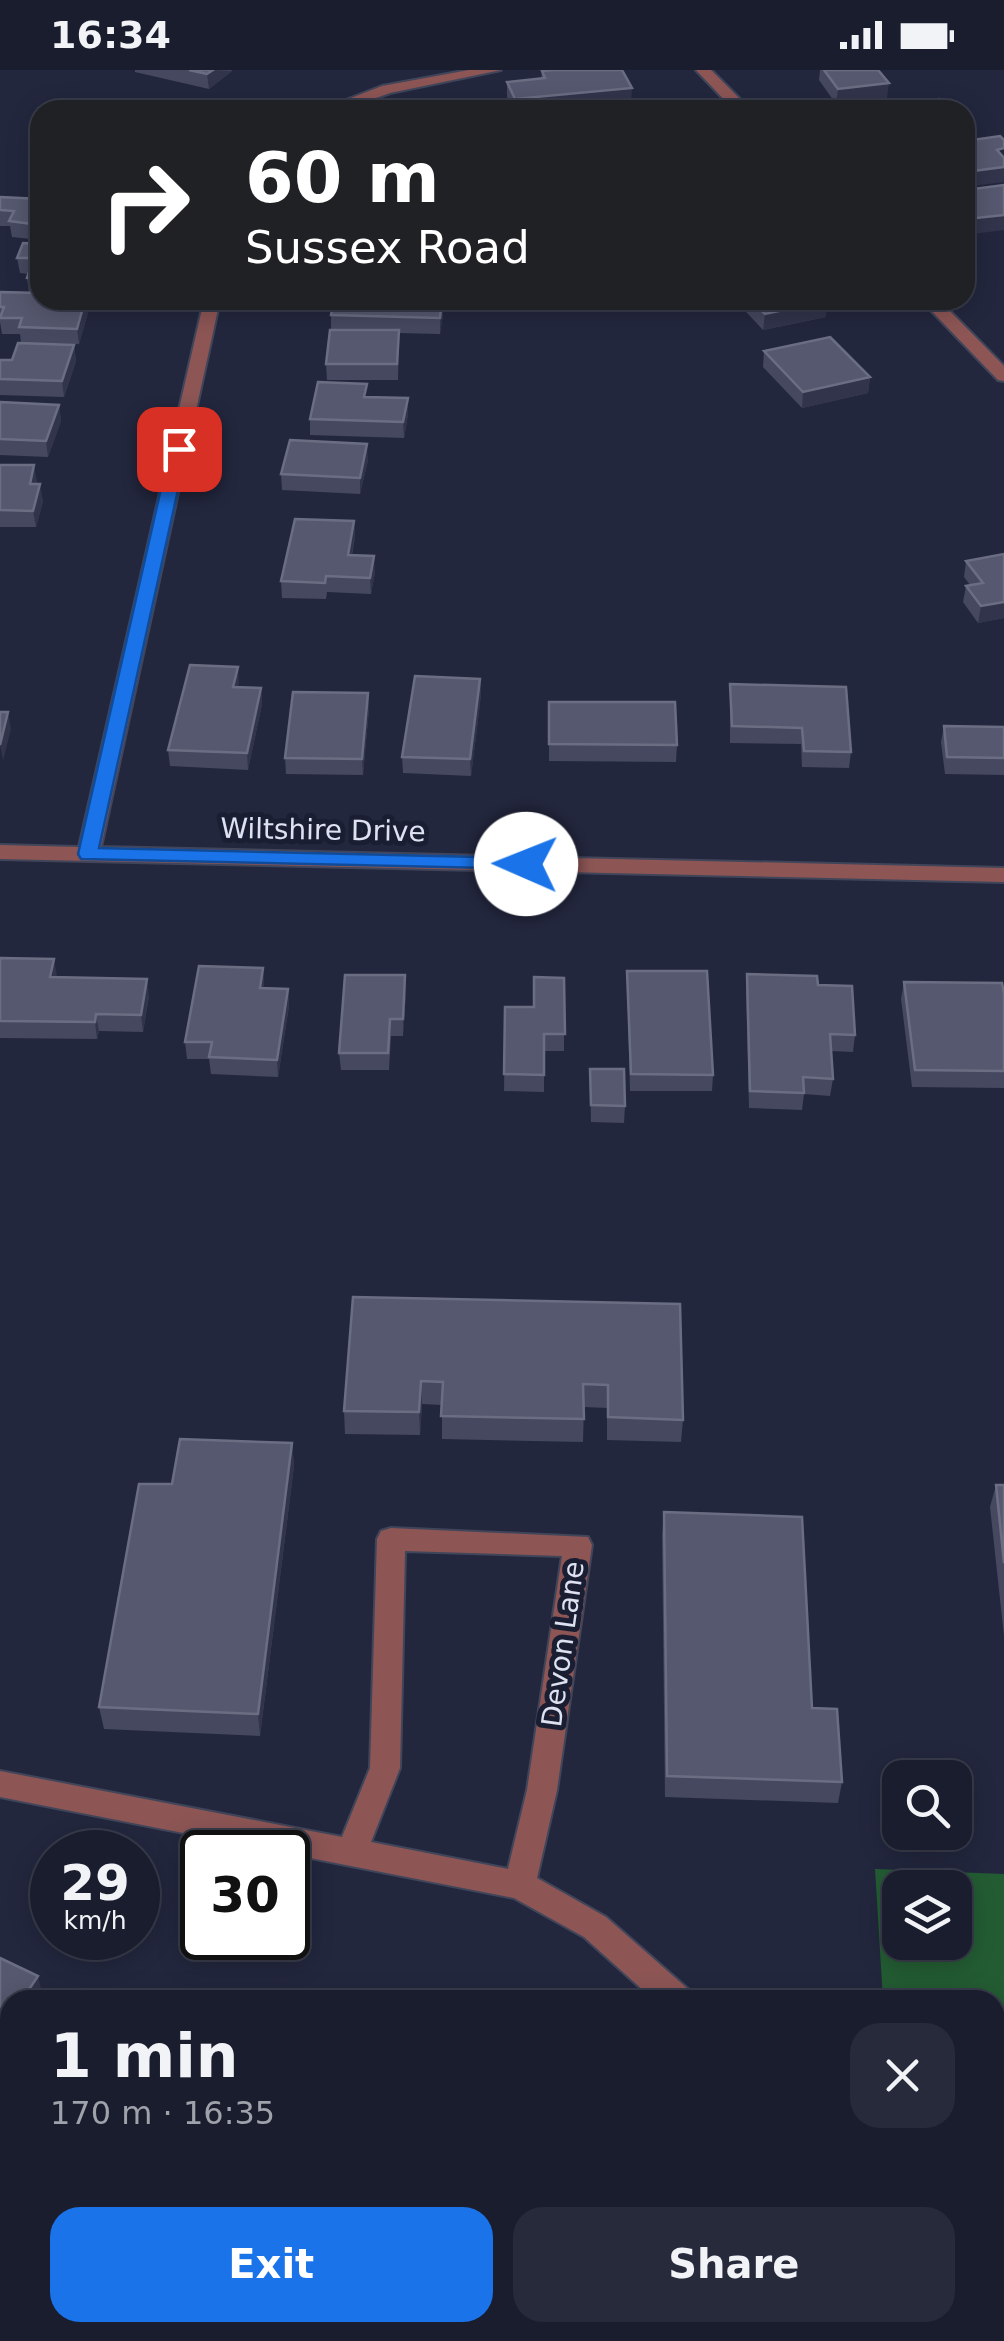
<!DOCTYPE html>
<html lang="en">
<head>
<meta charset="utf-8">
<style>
	body { margin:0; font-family:"DejaVu Sans",sans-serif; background:#272a3a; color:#f1f3f6; height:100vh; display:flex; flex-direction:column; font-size:38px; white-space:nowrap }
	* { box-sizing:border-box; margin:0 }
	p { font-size:32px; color:#9fa2aa }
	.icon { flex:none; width:55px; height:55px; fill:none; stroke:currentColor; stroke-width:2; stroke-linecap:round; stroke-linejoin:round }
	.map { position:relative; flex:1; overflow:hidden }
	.panel { position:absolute; left:0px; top:1920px; width:1005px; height:352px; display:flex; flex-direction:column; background:#1a1d2e; border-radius:30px 30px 0 0; box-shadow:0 5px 25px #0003,0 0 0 2px #383b4a }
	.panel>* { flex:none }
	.hud { position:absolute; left:30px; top:30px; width:945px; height:210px; border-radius:30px; box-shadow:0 5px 25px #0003,0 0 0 2px #383b4a; background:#202124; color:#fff; overflow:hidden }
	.controls { position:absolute; left:882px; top:1690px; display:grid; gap:20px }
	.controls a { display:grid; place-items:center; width:90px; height:90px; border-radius:20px; background:#1a1d2e; box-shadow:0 5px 25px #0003,0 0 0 2px #383b4a; font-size:50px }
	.speed { position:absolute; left:30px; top:1760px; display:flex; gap:20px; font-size:50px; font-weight:700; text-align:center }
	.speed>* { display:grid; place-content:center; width:130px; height:130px; border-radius:50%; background:#1a1d2e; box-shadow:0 5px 25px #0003,0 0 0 2px #383b4a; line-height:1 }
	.speed small { font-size:25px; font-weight:400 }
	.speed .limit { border:5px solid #111; border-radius:15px; background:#fff; color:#111 }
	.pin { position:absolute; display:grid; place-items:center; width:85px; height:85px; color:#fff; margin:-42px; border-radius:20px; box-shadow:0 5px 15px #0006 }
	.me { position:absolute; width:110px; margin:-55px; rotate:271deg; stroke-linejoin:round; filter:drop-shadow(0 0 8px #0008) }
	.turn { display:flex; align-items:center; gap:35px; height:210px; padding:0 50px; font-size:45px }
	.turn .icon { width:130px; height:130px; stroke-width:2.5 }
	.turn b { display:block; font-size:70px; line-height:85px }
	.round { display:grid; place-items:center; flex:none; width:105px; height:105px; border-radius:30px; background:#272a3a }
	.overview { display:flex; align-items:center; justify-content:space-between; height:170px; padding:0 50px }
	h1 { font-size:60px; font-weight:600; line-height:75px }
	.cta { display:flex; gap:20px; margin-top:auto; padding:20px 50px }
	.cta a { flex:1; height:115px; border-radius:30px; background:#1a73e8; color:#fff; font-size:40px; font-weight:600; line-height:115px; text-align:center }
	.cta a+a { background:#272a3a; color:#f1f3f6 }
	.status { display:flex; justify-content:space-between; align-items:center; height:70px; padding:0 50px; background:#1a1d2e; direction:ltr }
	.status svg { height:28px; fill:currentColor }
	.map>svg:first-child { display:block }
</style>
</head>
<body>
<div class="status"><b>16:34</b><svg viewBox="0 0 49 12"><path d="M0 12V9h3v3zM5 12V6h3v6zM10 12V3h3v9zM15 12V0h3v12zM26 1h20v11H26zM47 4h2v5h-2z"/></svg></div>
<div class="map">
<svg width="1004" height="2271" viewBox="0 0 1004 2271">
	<rect width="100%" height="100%" fill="#23273e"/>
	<path fill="#235c33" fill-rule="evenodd" d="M 875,1799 L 1004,1804 L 1004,2169 L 995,2168 L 995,1930 L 883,1930 ZM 900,1818 L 955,1818 L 955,1872 L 900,1872 Z"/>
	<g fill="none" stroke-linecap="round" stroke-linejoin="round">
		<defs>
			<g id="minor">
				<polygon points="469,0 501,0 390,23 342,40 320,40 382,16"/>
				<polygon points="696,0 711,0 751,40 734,40"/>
				<polygon points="204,230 220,230 101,777 1004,798 1004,812 0,789 0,775 79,777"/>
				<polygon points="921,230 939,230 1004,296 1004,311 998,310"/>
				<path d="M 391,1458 L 588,1467 L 592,1475 L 557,1720 L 537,1808 L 606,1847 L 688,1919 L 693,1930 L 654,1930 L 584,1867 L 514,1828 L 0,1727 L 0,1701 L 342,1767 L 370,1698 L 377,1469 L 381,1461 ZM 405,1481 L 562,1486 L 527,1720 L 508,1799 L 371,1772 L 400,1698 Z"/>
				<polygon points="833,2262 868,2262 872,2271 836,2271"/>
			</g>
		</defs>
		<use href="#minor" stroke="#41455a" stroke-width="4"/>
		<use href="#minor" fill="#8d5655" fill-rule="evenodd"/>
	</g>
	<g fill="#45485f">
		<polygon points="135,0 231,0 232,1 209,19 135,2"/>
		<polygon points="820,0 878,0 887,28 836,34 819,10"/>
		<polygon points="542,1 631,33 554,40 513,40 507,27 507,12 541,9"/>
		<polygon points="0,127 40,129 40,170 12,167 10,156 0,156"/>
		<polygon points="40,174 40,230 89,239 79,274 21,273 20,264 2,264 0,252 0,222 29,222 27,208 28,204 20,203 17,188"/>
		<polygon points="735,230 826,230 826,247 763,260"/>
		<polygon points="443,244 440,264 399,263 398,310 327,310 326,294 331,260 331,245"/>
		<polygon points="74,275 76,291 64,327 0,325 0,290 12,290"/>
		<polygon points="764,281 870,307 868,323 802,338 763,297"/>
		<polygon points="367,327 408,344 404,368 310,365 310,349"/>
		<polygon points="0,332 59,335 61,351 48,387 0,385"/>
		<polygon points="368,390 360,424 282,420 281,404"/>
		<polygon points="0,395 37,411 36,414 43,431 36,457 0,457"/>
		<polygon points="354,451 355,467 352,485 375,502 371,524 327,522 326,529 282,528 281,511"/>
		<polygon points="1004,484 1004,548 978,553 963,532 966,516 970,515 964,507 966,491"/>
		<polygon points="238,597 238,617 261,618 262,634 248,700 170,696 168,680"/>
		<polygon points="480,609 481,625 471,706 403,703 402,687"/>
		<polygon points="730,614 851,682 849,698 802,697 801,674 730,673"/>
		<polygon points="368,623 369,639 363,705 286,704 285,688"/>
		<polygon points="549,632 677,675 676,692 549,691"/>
		<polygon points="944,656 1004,657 1004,705 945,704 941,672"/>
		<polygon points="0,888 57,908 149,926 143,962 99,961 97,969 0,968"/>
		<polygon points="263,898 264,918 288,919 289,936 278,1007 211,1004 209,989 187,989 185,972"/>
		<polygon points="627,901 713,1005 712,1021 630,1021"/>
		<polygon points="747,904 818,915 855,965 853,982 831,981 833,1009 830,1026 804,1024 802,1040 749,1038 746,921"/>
		<polygon points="564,908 564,981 544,981 544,1022 504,1021 505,937 534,937"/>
		<polygon points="904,912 1004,924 1004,1018 912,1017 901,929"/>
		<polygon points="406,922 403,966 391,966 389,1000 341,1000 339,983"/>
		<polygon points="590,999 625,1036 624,1053 591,1052"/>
		<polygon points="353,1227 680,1234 683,1350 681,1372 607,1370 607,1338 584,1337 583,1372 442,1369 442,1335 422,1334 420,1365 345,1364 344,1341"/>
		<polygon points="292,1373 294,1396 260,1666 104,1659 99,1637 172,1414"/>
		<polygon points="996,1415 1004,1415 1004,1566 990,1437"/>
		<polygon points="664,1442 812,1638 842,1712 838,1733 665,1727 662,1465"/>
	</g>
	<g fill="#31344b">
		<polygon points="213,0 232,1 209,19 207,4"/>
		<polygon points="889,13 887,28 836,34 838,19"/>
		<polygon points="632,18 631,33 554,40 515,40 515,29"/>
		<polygon points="1004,97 1004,112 965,117 965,102"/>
		<polygon points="1004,145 1004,160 965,165 967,149"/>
		<polygon points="85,230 88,230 89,239 79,274 77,259"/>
		<polygon points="443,230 443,244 440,264 440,248"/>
		<polygon points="827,231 826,247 763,260 765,244"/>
		<polygon points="74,275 76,291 64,327 62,311"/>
		<polygon points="870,307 868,323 802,338 803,322"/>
		<polygon points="408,328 408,344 404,368 403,352"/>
		<polygon points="59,335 61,351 48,387 46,371"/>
		<polygon points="367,374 368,390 360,424 360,408"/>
		<polygon points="34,395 37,411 32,430 30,414"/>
		<polygon points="40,414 43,431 36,457 33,441"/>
		<polygon points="354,451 355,467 348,501 348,485"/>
		<polygon points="374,486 375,502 371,524 370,508"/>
		<polygon points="1004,532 1004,548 978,553 981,536"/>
		<polygon points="238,597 239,614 234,633 233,617"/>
		<polygon points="480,609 481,625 471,706 470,689"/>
		<polygon points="261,618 262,634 248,700 247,683"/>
		<polygon points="368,623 369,639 363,705 362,689"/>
		<polygon points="8,642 11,659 3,691 0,675"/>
		<polygon points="54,889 57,906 53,924 50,907"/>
		<polygon points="263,898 264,915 261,935 260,918"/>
		<polygon points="405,905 406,922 403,966 403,949"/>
		<polygon points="147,909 149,926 143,962 141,945"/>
		<polygon points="288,919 289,936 278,1007 277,990"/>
		<polygon points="96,944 99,961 97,969 95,952"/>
		<polygon points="421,1311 422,1334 420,1365 419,1342"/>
		<polygon points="292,1373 294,1396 260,1666 258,1644"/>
		<polygon points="38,1906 43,1926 41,1930 22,1930"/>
		<polygon points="10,1948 10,1977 0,1992 0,1963"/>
		<polygon points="97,2262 103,2262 101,2271 95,2271"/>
	</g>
	<g fill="#56586f" stroke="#6b6e83" stroke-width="2.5">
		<polygon points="189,0 213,0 207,4"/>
		<polygon points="553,0 622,0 632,18 515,29 507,12 545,8 542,1"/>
		<polygon points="824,0 878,0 889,13 838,19"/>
		<polygon points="939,29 948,40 862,40 860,37"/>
		<polygon points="1000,66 1004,70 1004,78 997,80 1004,88 1004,97 965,102 965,71"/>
		<polygon points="1004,115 1004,145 967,149 965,146 965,120"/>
		<polygon points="0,127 40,129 40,155 9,151 14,141 0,140"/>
		<polygon points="23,173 40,174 40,209 27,208 34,188 17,188"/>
		<polygon points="0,222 40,223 40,230 85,230 77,259 19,257 22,248 0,248 4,237 0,237"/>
		<polygon points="334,230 442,230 440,248 331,245"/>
		<polygon points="751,230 826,230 827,231 765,244"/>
		<polygon points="330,260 399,260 397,294 326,294"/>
		<polygon points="830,267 870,307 803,322 764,281"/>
		<polygon points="18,273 74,275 62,311 0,309 0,290 12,290"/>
		<polygon points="318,312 367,314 364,327 408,328 403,352 310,349"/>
		<polygon points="0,332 59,335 46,371 0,369"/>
		<polygon points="290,370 367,374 360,408 281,404"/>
		<polygon points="0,395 34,395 30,414 40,414 33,441 0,440"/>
		<polygon points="295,449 354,451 348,485 374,486 370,508 326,506 325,513 281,511"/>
		<polygon points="1004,484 1004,532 981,536 966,516 983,513 966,491"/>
		<polygon points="190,595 238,597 233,617 261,618 247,683 168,680"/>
		<polygon points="415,606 480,609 470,689 402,687"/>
		<polygon points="730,614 846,617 851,682 804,681 802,658 732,656"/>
		<polygon points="293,622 368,623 362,689 285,688"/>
		<polygon points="549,632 675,632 677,675 549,674"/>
		<polygon points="0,642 8,642 0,675"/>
		<polygon points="944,656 1004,657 1004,688 947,687"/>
		<polygon points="0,888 54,889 50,907 147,909 141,945 96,944 95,952 0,951"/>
		<polygon points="199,896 263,898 260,918 288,919 277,990 209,987 212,972 185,972"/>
		<polygon points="627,901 707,901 713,1005 631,1004"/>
		<polygon points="747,904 817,906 818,915 852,916 855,965 830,964 833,1009 803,1007 804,1023 750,1021"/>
		<polygon points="345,905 405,905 403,949 390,949 388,983 339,983"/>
		<polygon points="534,907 564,908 565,964 544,964 544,1005 504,1004 505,937 534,937"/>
		<polygon points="904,912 1002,913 1004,924 1004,1001 915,1000"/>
		<polygon points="590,999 624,999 625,1036 591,1035"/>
		<polygon points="353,1227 680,1234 683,1350 608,1347 608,1315 583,1314 584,1349 441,1346 443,1312 421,1311 419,1342 344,1341"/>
		<polygon points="180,1369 292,1373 258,1644 99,1637 139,1414 172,1414"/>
		<polygon points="996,1415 1004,1415 1004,1493"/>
		<polygon points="664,1442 802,1447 812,1638 837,1639 842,1712 667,1706"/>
		<polygon points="0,1888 38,1906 22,1930 10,1930 10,1948 0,1963"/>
		<polygon points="0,2241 10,2241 10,2262 97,2262 95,2271 0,2271"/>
	</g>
	<polygon fill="#1a73e8" stroke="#114b97" stroke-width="2.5" points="179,374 187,379 99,778 526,788 533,790 533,799 81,789 78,784 170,379"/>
	<g text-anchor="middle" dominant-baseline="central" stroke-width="10" stroke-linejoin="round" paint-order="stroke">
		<g font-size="28" fill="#dde1f0" stroke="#1a1e33">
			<text transform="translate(323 760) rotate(1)">Wiltshire Drive</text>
			<text transform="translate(563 1574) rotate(-82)">Devon Lane</text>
		</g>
	</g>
</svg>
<div class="controls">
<a><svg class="icon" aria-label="search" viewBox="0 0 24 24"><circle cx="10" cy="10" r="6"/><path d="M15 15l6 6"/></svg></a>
<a><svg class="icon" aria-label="layers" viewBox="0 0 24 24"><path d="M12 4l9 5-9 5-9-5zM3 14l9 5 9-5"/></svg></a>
</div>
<div class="speed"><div>29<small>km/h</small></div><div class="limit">30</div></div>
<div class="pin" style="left:179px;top:379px;background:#d93025"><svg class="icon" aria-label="arrive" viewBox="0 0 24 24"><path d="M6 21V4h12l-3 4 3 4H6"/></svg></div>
<svg class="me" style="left:526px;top:794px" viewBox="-20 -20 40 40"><circle r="19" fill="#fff"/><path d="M0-13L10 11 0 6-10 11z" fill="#1a73e8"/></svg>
<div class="hud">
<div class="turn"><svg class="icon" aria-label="right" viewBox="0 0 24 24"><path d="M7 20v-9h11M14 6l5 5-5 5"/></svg><div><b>60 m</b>Sussex Road</div></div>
</div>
<section class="panel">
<div class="overview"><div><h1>1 min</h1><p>170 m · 16:35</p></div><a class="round"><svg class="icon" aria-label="close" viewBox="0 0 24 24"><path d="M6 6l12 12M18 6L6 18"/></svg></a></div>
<div class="cta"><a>Exit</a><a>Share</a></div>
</section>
</div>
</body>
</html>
